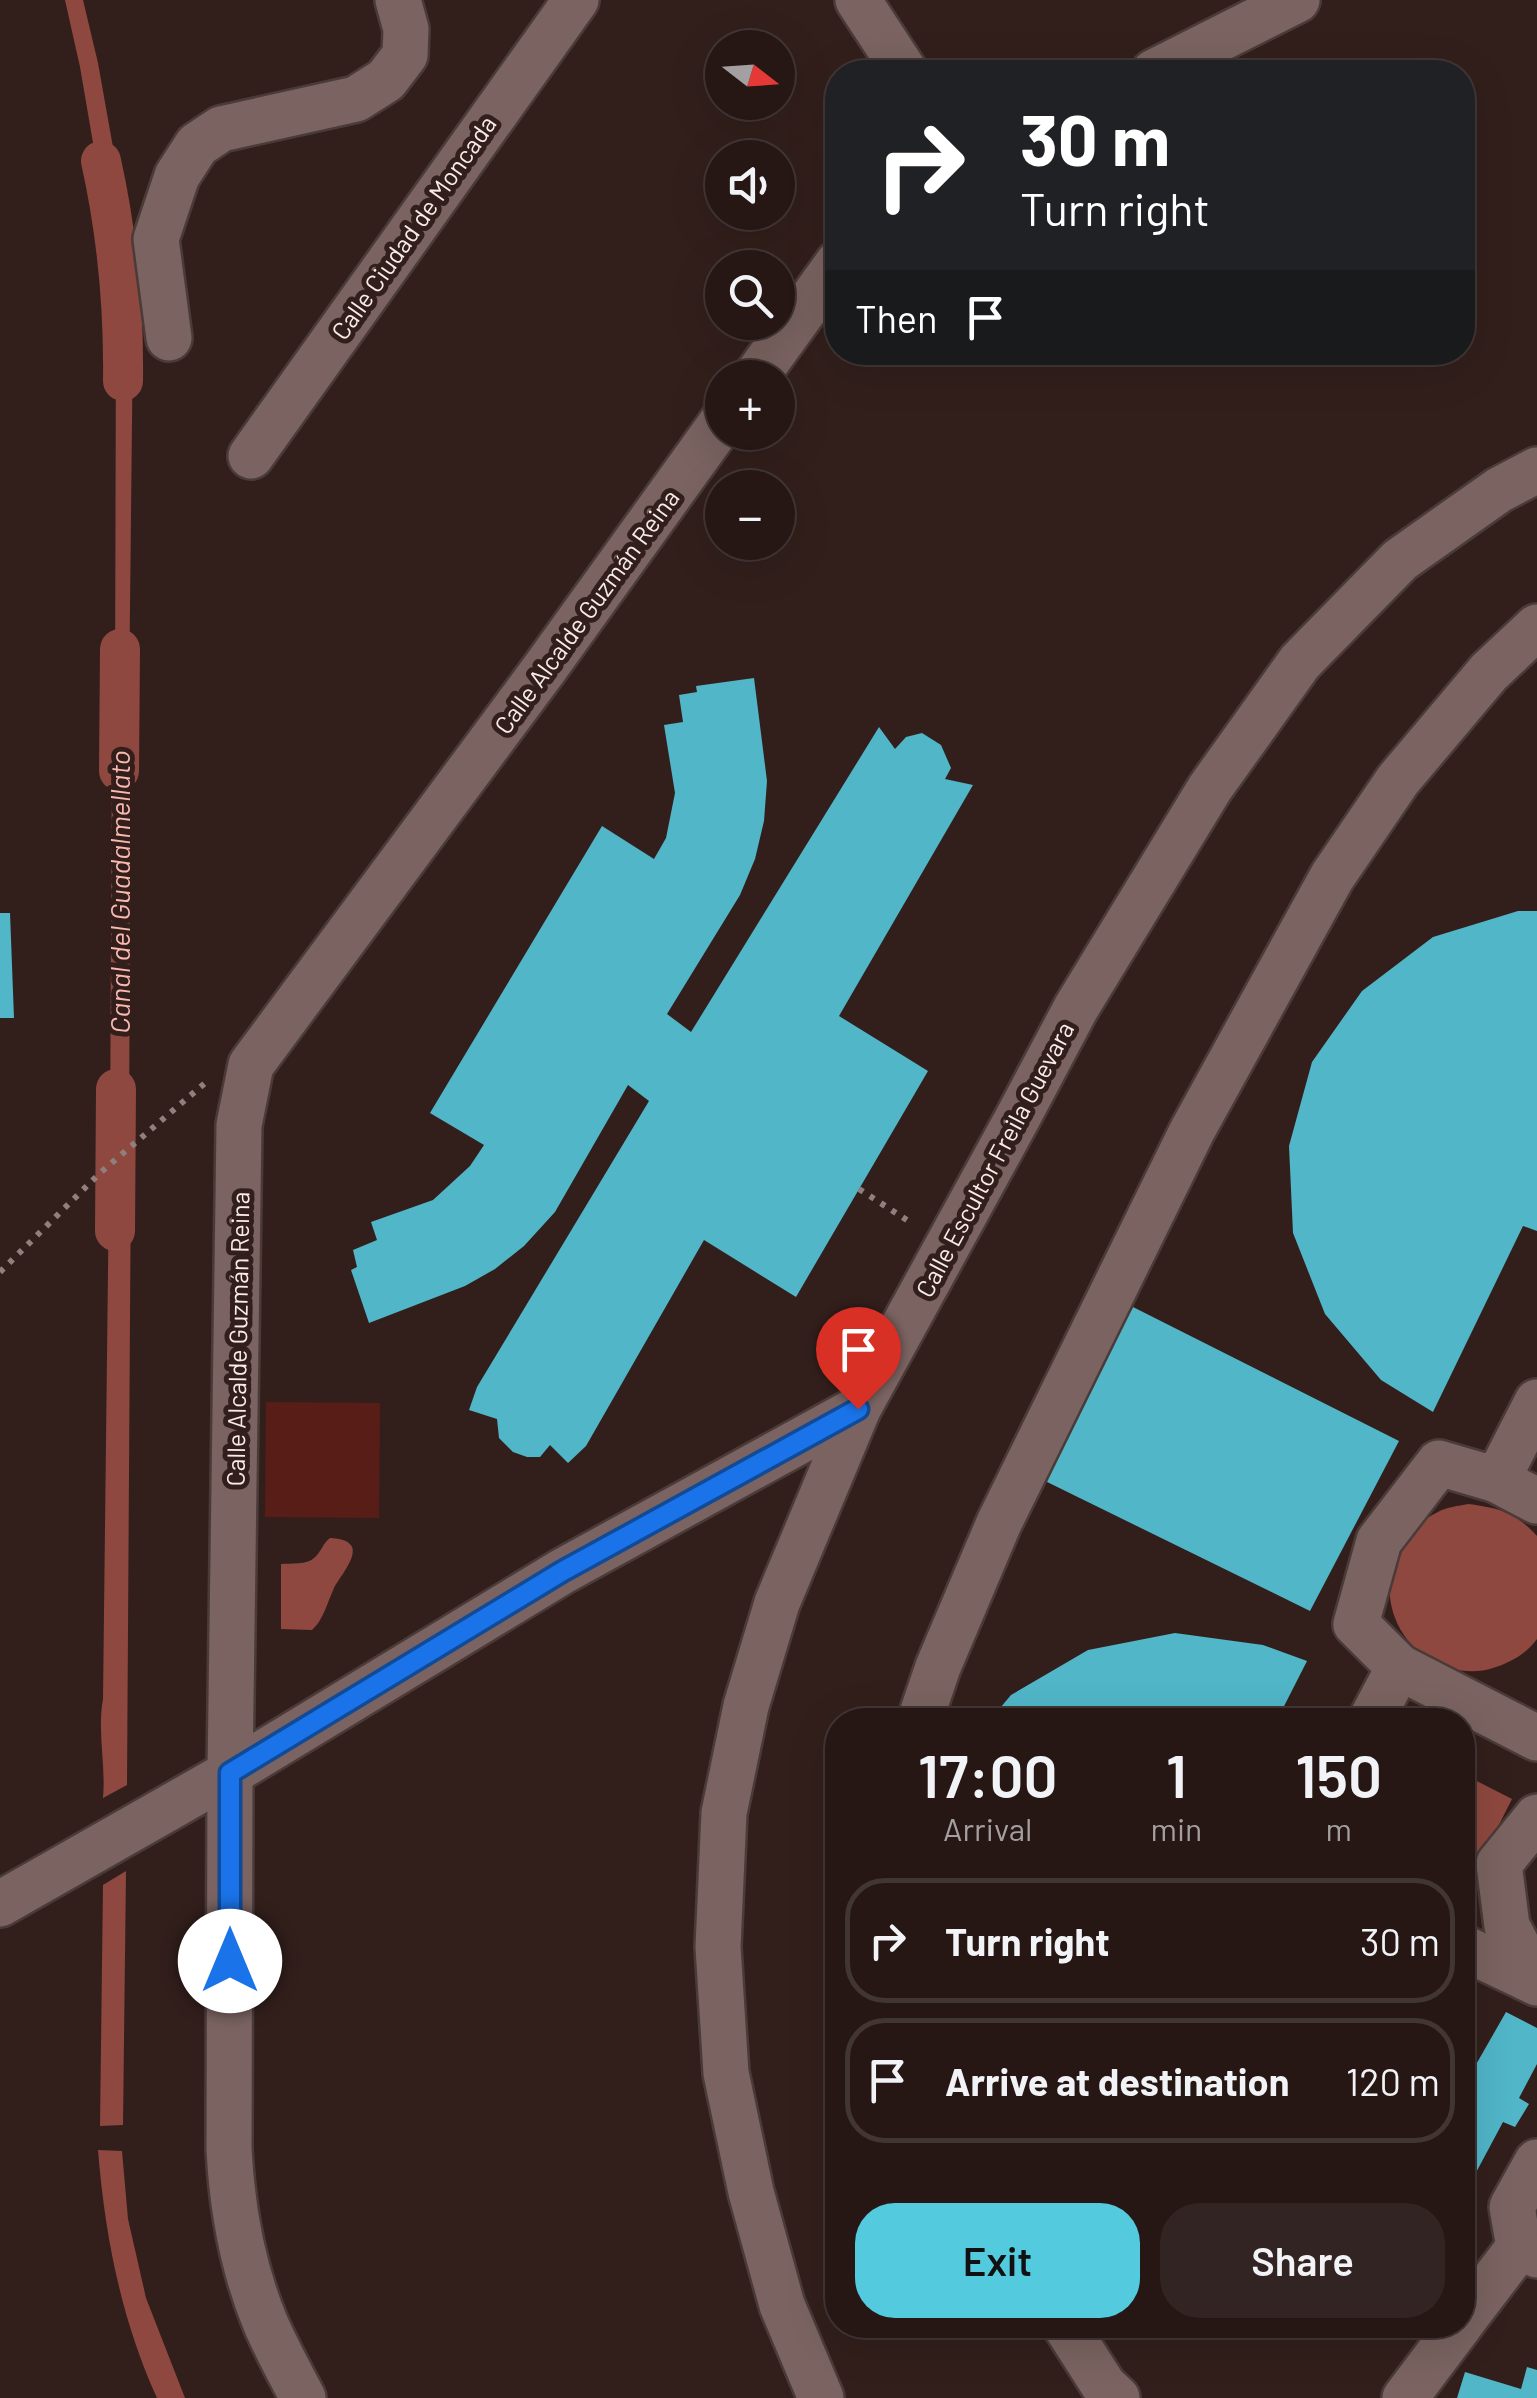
<!DOCTYPE html>
<html lang="en">
<head>
<meta charset="utf-8">
<style>
	body { margin:0; font-family:Barlow,sans-serif; background:#322422; color:#f1f3f6; height:100vh; display:flex; flex-direction:column; font-size:38px; white-space:nowrap }
	* { box-sizing:border-box; margin:0 }
	p { font-size:32px; color:#a49fa0 }
	.icon { flex:none; width:55px; height:55px; fill:none; stroke:currentColor; stroke-width:2; stroke-linecap:round; stroke-linejoin:round }
	.map { position:relative; flex:1; overflow:hidden }
	.drawer { position:absolute; left:825px; top:1708px; width:650px; height:630px; display:flex; flex-direction:column; background:#261715; border-radius:40px; box-shadow:0 10px 40px #0002,0 0 0 2px #423634 }
	.drawer>* { flex:none }
	.guide { position:absolute; left:825px; top:60px; width:650px; height:305px; border-radius:40px; box-shadow:0 10px 40px #0002,0 0 0 2px #423634; background:#202124; color:#fff; overflow:hidden }
	.needle { width:65px; rotate:107deg }
	.buttons { position:absolute; left:705px; top:30px; display:grid; gap:20px }
	.buttons a { display:grid; place-items:center; width:90px; height:90px; border-radius:50%; background:#261715; box-shadow:0 10px 40px #0002,0 0 0 2px #423634; font-size:50px }
	.pin { position:absolute; display:grid; place-items:center; width:85px; height:85px; color:#fff; margin:-102px -42px; border-radius:50% 50% 50% 0; rotate:-45deg; box-shadow:0 0 10px #0007 }
	.pin .icon { rotate:45deg }
	.me { position:absolute; width:110px; margin:-55px; rotate:0deg; stroke-linejoin:round; filter:drop-shadow(0 0 8px #0008) }
	.turn { display:flex; align-items:center; gap:35px; height:210px; padding:0 30px; font-size:45px }
	.turn .icon { width:130px; height:130px; stroke-width:2.5 }
	.turn b { display:block; font-size:70px; line-height:85px }
	.then { display:flex; align-items:center; height:95px; padding:0 30px; background:#0003; gap:20px; font-size:38px }
	.eta { display:flex; justify-content:space-evenly; align-items:center; height:170px; text-align:center }
	.eta b { font-size:60px; font-weight:600; line-height:70px }
	.button { display:flex; gap:20px; margin-top:auto; padding:20px 30px }
	.button a { flex:1; height:115px; border-radius:40px; background:#54cade; color:#111; font-size:40px; font-weight:600; line-height:115px; text-align:center }
	.button a+a { background:#322422; color:#f1f3f6 }
	ul { padding:0; list-style:none }
	li { display:flex; align-items:center; gap:30px; height:125px; margin:0 20px 15px; padding:0 10px; border:5px solid #423634; border-radius:40px }
	li div { flex:1 }
	li b { display:block; font-size:38px }
	li em { font-style:normal }
	.map>svg:first-child { display:block }
</style>
</head>
<body>
<div class="map">
<svg width="1537" height="2398" viewBox="0 0 1537 2398">
	<rect width="100%" height="100%" fill="#321f1c"/>
	<polygon fill="#581d17" points="266,1402 380,1403 379,1518 265,1517"/>
	<g fill="#8e483f">
		<polygon points="65,0 83,0 98,63 124,209 105,213 80,67"/>
		<polygon points="126,227 133,312 114,312 107,232"/>
		<polygon points="116,326 133,326 129,703 115,702"/>
		<polygon points="112,716 131,717 129,1131 110,1147"/>
		<path d="M 131,1163 L 127,1785 L 103,1798 C 106,1765 97,1731 103,1699 L 109,1185 Z"/>
		<path d="M 1468,1504 C 1499,1508 1515,1512 1537,1536 L 1537,1639 C 1526,1654 1510,1663 1493,1668 C 1478,1673 1462,1672 1447,1667 C 1375,1643 1369,1545 1438,1512 C 1447,1507 1458,1506 1468,1504 Z"/>
		<path d="M 330,1538 C 373,1540 344,1570 334,1588 C 327,1603 324,1619 312,1630 L 281,1629 L 281,1564 C 291,1563 307,1565 314,1558 C 322,1551 322,1544 330,1538 Z"/>
		<polygon points="1463,1774 1512,1799 1463,1896"/>
		<polygon points="126,1871 123,2125 100,2126 103,1885"/>
		<path d="M 98,2150 L 122,2151 L 128,2219 L 146,2298 L 185,2398 L 157,2398 C 121,2319 105,2236 98,2150 Z"/>
	</g>
	<g fill="none" stroke-linecap="round" stroke-linejoin="round">
		<g stroke="#8e483f" stroke-width="40">
			<path d="M 101,161 C 117,233 124,307 123,381"/>
			<polyline points="119,771 120,649"/>
			<polyline points="115,1231 116,1089"/>
		</g>
	</g>
	<g fill="#50b6c8">
		<polygon points="754,678 767,781 764,821 755,859 740,895 667,1014 691,1032 879,727 895,749 906,737 922,733 941,745 951,768 945,779 973,785 839,1016 928,1071 796,1297 704,1240 586,1446 568,1463 550,1445 540,1457 527,1457 513,1452 499,1438 497,1419 469,1410 477,1387 649,1101 628,1085 555,1212 524,1246 495,1269 465,1286 369,1323 351,1270 357,1267 353,1250 377,1240 371,1222 433,1200 470,1166 484,1145 430,1113 602,826 654,859 666,838 675,793 664,725 683,722 679,695 697,692 696,686"/>
		<polygon points="1518,911 1537,911 1537,1231 1523,1226 1433,1412 1381,1380 1325,1314 1293,1233 1289,1146 1312,1062 1362,991 1433,937"/>
		<polygon points="0,913 10,913 14,1018 0,1018"/>
		<polygon points="1133,1307 1399,1441 1310,1611 1039,1478"/>
		<polygon points="1175,1633 1263,1645 1307,1661 1277,1720 990,1720 1011,1695 1088,1650"/>
		<polygon points="1506,2012 1537,2028 1537,2064 1519,2098 1529,2104 1515,2127 1503,2122 1472,2180 1462,2174 1462,2089"/>
		<polygon points="1527,2367 1537,2370 1537,2398 1457,2398 1465,2372 1521,2389"/>
	</g>
	<g fill="none" stroke-linecap="round" stroke-linejoin="round">
		<defs>
			<g id="minor">
				<polyline points="858,0 905,72"/>
				<polyline points="1154,72 1297,0"/>
				<polyline points="169,338 156,239 177,176 197,145 221,129 356,99 386,80 405,55 406,29 398,0"/>
				<polyline points="755,378 838,263"/>
				<polyline points="251,456 576,0"/>
				<polyline points="1497,1480 1537,1501"/>
				<polyline points="1399,1667 1537,1738"/>
				<polyline points="920,1720 938,1667 999,1523 1192,1131 1332,877 1398,780 1489,672 1537,627"/>
				<polyline points="1371,1720 1399,1667 1356,1624 1379,1541 1439,1463 1497,1480 1537,1402"/>
				<polyline points="1537,1817 1499,1864 1507,1926 1537,1983"/>
				<polyline points="0,1904 230,1773 563,1571 858,1409"/>
				<polyline points="1462,1947 1535,1982"/>
				<polyline points="1537,2162 1512,2207 1519,2247 1537,2255"/>
				<polyline points="1462,2322 1519,2247"/>
				<polyline points="1065,2325 1104,2386 1117,2398"/>
				<path d="M 303,2398 C 290,2373 276,2348 265,2322 C 242,2266 232,2208 229,2149 L 230,1773 L 239,1125 L 251,1065 L 545,668 L 722,422"/>
				<polyline points="821,2398 782,2305 751,2192 726,2073 718,1947 724,1813 746,1706 777,1603 858,1409 1017,1119 1076,1008 1210,788 1300,662 1400,560 1499,490 1537,470"/>
				<polyline points="1405,2398 1460,2325"/>
			</g>
		</defs>
		<use href="#minor" stroke="#4a3b39" stroke-width="50"/>
		<g stroke="#8f7f7d" stroke-width="6" stroke-dasharray="5 8" stroke-linecap="butt">
			<polyline points="859,1189 913,1224"/>
			<polyline points="0,1272 100,1173 205,1083"/>
		</g>
		<use href="#minor" stroke="#7a6360" stroke-width="45"/>
	</g>
	<g fill="none" stroke-linecap="round" stroke-linejoin="round">
		<defs>
			<polyline id="route" points="230,1961 230,1773 563,1571 858,1409"/>
		</defs>
		<use href="#route" stroke="#114b97" stroke-width="25"/>
		<use href="#route" stroke="#1a73e8" stroke-width="18"/>
	</g>
	<g text-anchor="middle" dominant-baseline="central" stroke-width="10" stroke-linejoin="round" paint-order="stroke">
		<g font-size="25" fill="#f8ebe9" stroke="#321f1c">
			<text transform="translate(413 227) rotate(-55)">Calle Ciudad de Moncada</text>
			<text transform="translate(586 611) rotate(-54)">Calle Alcalde Guzmán Reina</text>
			<text transform="translate(994 1159) rotate(-62)">Calle Escultor Freila Guevara</text>
			<text transform="translate(237 1339) rotate(-89)">Calle Alcalde Guzmán Reina</text>
		</g>
		<g font-size="28" font-style="italic" fill="#fab9b0" stroke="#321f1c">
			<text transform="translate(119 892) rotate(-90)">Canal del Guadalmellato</text>
		</g>
	</g>
</svg>
<div class="buttons">
<a><svg class="needle" viewBox="-14 -14 28 28"><path d="M0-13l5 13h-10z" fill="#e53935"/><path d="M0 13l5-13h-10z" fill="#a49fa0"/></svg></a>
<a><svg class="icon" aria-label="sound" viewBox="0 0 24 24"><path d="M4 9h4l5-4v14l-5-4H4zM17 9q2 3 0 6"/></svg></a>
<a><svg class="icon" aria-label="search" viewBox="0 0 24 24"><circle cx="10" cy="10" r="6"/><path d="M15 15l6 6"/></svg></a>
<a>+</a>
<a>−</a>
</div>
<div class="pin" style="left:858px;top:1409px;background:#d93025"><svg class="icon" aria-label="arrive" viewBox="0 0 24 24"><path d="M6 21V4h12l-3 4 3 4H6"/></svg></div>
<svg class="me" style="left:230px;top:1961px" viewBox="-20 -20 40 40"><circle r="19" fill="#fff"/><path d="M0-13L10 11 0 6-10 11z" fill="#1a73e8"/></svg>
<div class="guide">
<div class="turn"><svg class="icon" aria-label="right" viewBox="0 0 24 24"><path d="M7 20v-9h11M14 6l5 5-5 5"/></svg><div><b>30 m</b>Turn right</div></div>
<div class="then">Then<svg class="icon" aria-label="arrive" viewBox="0 0 24 24"><path d="M6 21V4h12l-3 4 3 4H6"/></svg></div>
</div>
<section class="drawer">
<div class="eta">
<div><b>17:00</b><p>Arrival</p></div>
<div><b>1</b><p>min</p></div>
<div><b>150</b><p>m</p></div>
</div>
<ul>
<li><svg class="icon" aria-label="right" viewBox="0 0 24 24"><path d="M7 20v-9h11M14 6l5 5-5 5"/></svg><div><b>Turn right</b></div><em>30 m</em></li>
<li><svg class="icon" aria-label="arrive" viewBox="0 0 24 24"><path d="M6 21V4h12l-3 4 3 4H6"/></svg><div><b>Arrive at destination</b></div><em>120 m</em></li>
</ul>
<div class="button"><a>Exit</a><a>Share</a></div>
</section>
</div>
</body>
</html>
